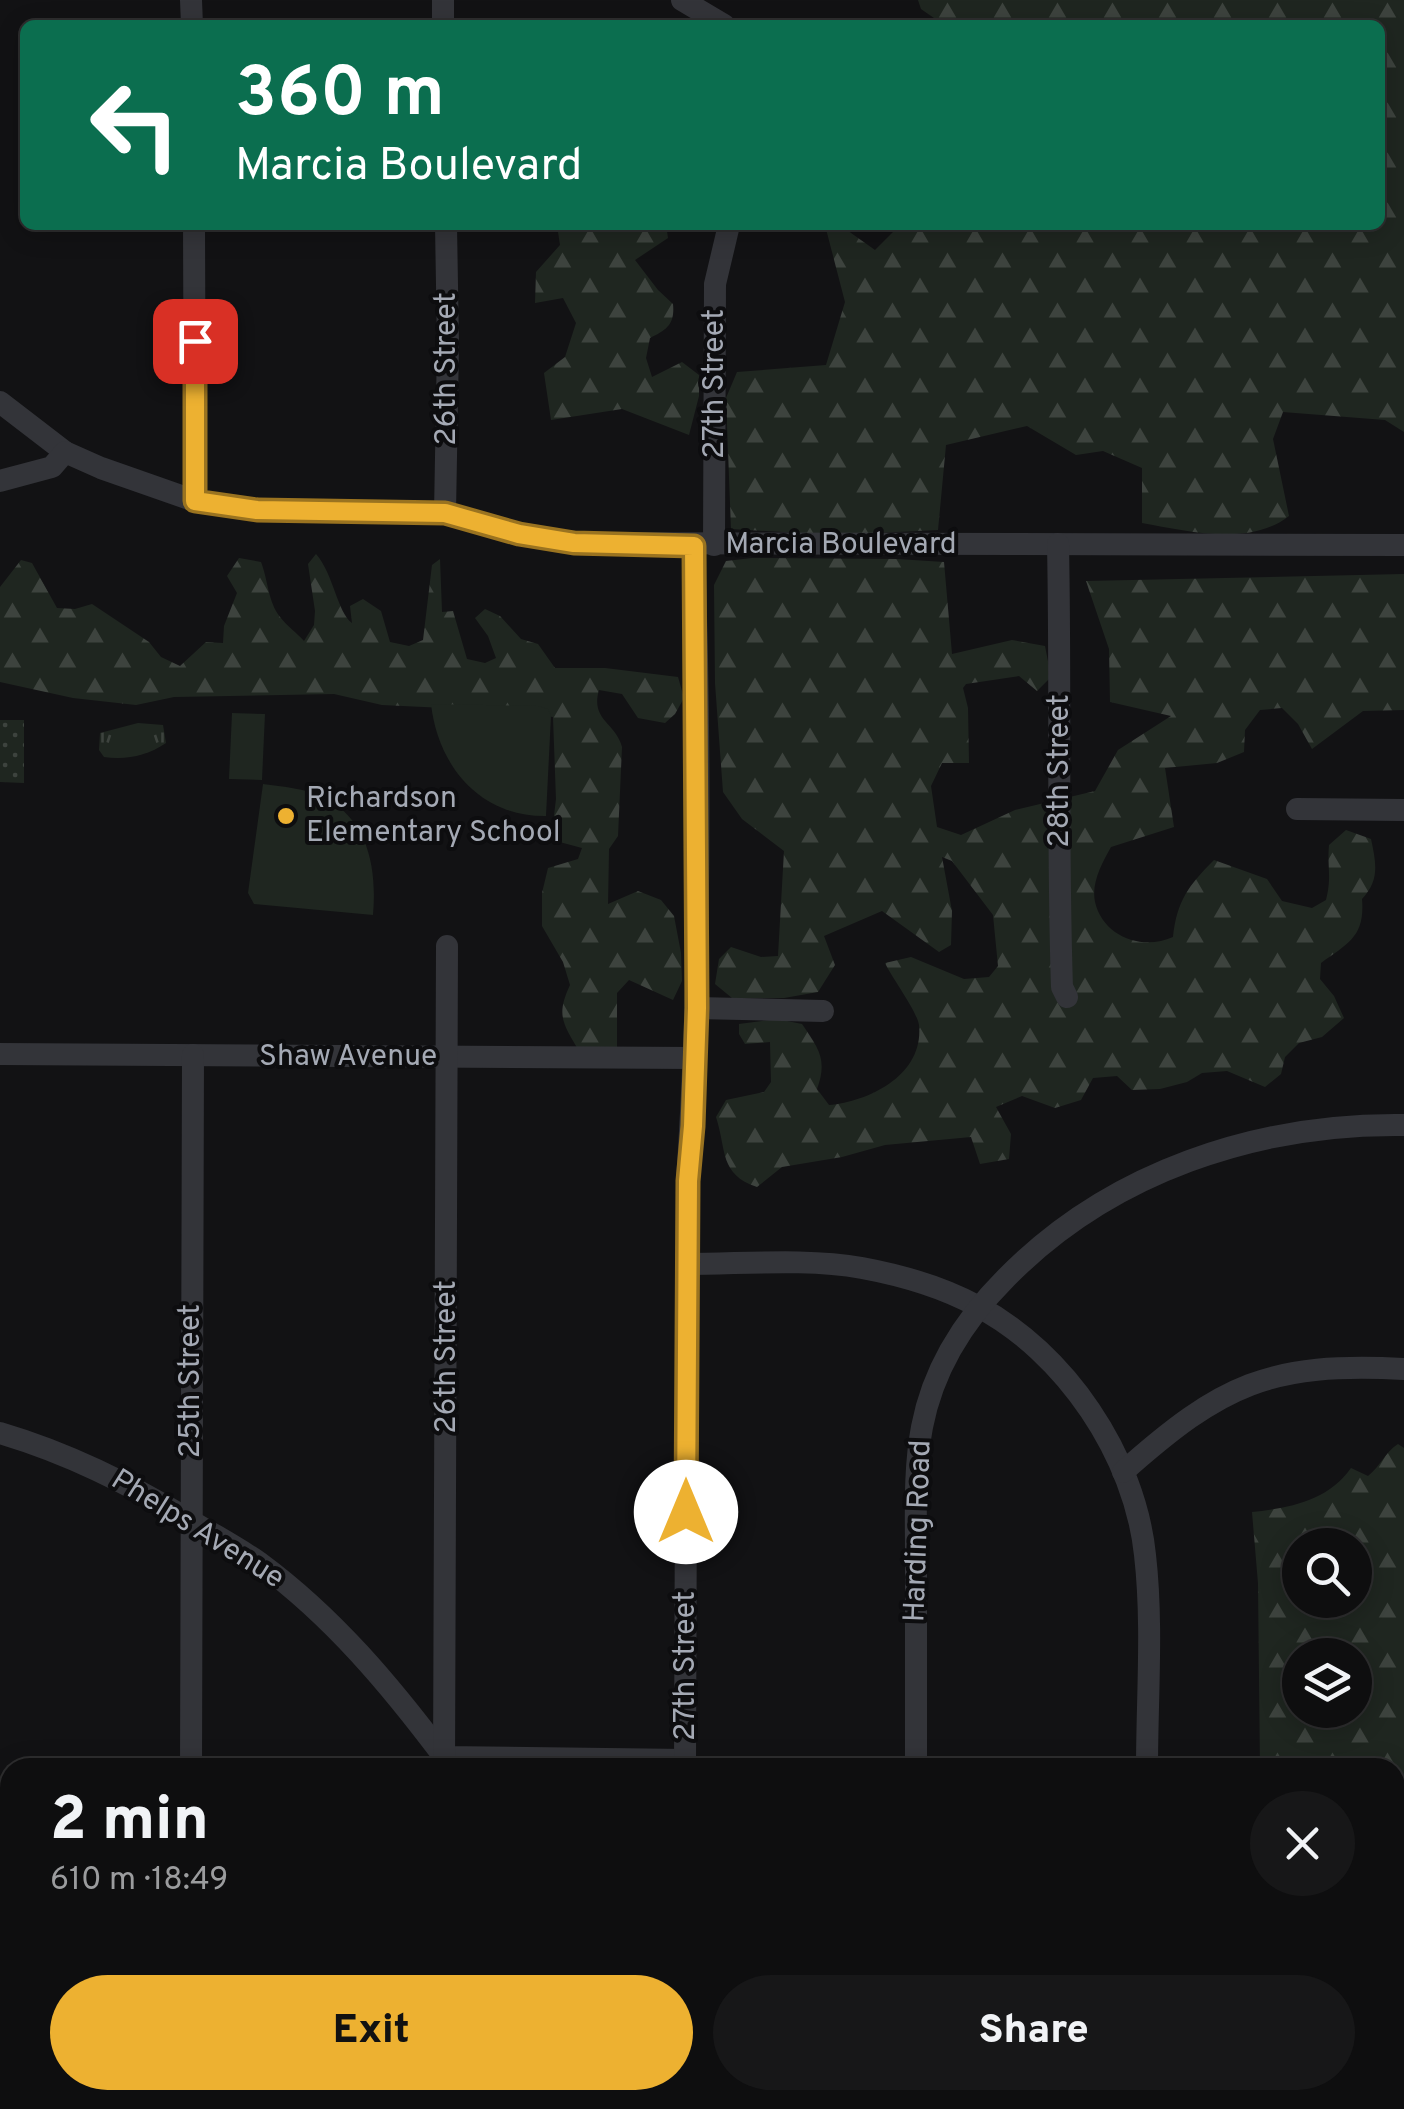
<!DOCTYPE html>
<html lang="en">
<head>
<meta charset="utf-8">
<style>
	body { margin:0; font-family:Overpass,sans-serif; background:#171718; color:#f1f3f6; height:100vh; display:flex; flex-direction:column; font-size:38px; white-space:nowrap }
	* { box-sizing:border-box; margin:0 }
	p { font-size:32px; color:#9b9c9e }
	.icon { flex:none; width:55px; height:55px; fill:none; stroke:currentColor; stroke-width:2; stroke-linecap:round; stroke-linejoin:round }
	.map { position:relative; flex:1; overflow:hidden }
	.details { position:absolute; left:0px; top:1758px; width:1405px; height:352px; display:flex; flex-direction:column; background:#0e0e0f; border-radius:30px 30px 0 0; box-shadow:0 5px 25px #0003,0 0 0 2px #2e2e2f }
	.details>* { flex:none }
	.guide { position:absolute; left:20px; top:20px; width:1365px; height:210px; border-radius:15px; box-shadow:0 5px 25px #0003,0 0 0 2px #2e2e2f; background:#0b6e4f; color:#fff; overflow:hidden }
	.controls { position:absolute; left:1282px; top:1528px; display:grid; gap:20px }
	.controls a { display:grid; place-items:center; width:90px; height:90px; border-radius:50%; background:#0e0e0f; box-shadow:0 5px 25px #0003,0 0 0 2px #2e2e2f; font-size:50px }
	.pin { position:absolute; display:grid; place-items:center; width:85px; height:85px; color:#fff; margin:-42px; border-radius:20px; box-shadow:0 5px 15px #0006 }
	.me { position:absolute; width:110px; margin:-55px; rotate:0deg; stroke-linejoin:round; filter:drop-shadow(0 0 8px #0008) }
	.turn { display:flex; align-items:center; gap:35px; height:210px; padding:0 50px; font-size:45px }
	.turn .icon { width:130px; height:130px; stroke-width:2.5 }
	.turn b { display:block; font-size:70px; line-height:85px }
	.round { display:grid; place-items:center; flex:none; width:105px; height:105px; border-radius:52px; background:#171718 }
	.head { display:flex; align-items:center; justify-content:space-between; height:170px; padding:0 50px }
	h1 { font-size:60px; font-weight:800; line-height:75px }
	.cta { display:flex; gap:20px; margin-top:auto; padding:20px 50px }
	.cta a { flex:1; height:115px; border-radius:60px; background:#edb131; color:#111; font-size:40px; font-weight:800; line-height:115px; text-align:center }
	.cta a+a { background:#171718; color:#f1f3f6 }
	.map>svg:first-child { display:block }
</style>
</head>
<body>
<div class="map">
<svg width="1404" height="2109" viewBox="0 0 1404 2109">
	<defs>
		<pattern id="grass-dots" width="8" height="8" patternUnits="userSpaceOnUse" patternTransform="scale(2.5)"><rect width="8" height="8" fill="#1f2620"/><path d="M2 2h.1M6 6h.1" fill="none" stroke="#3d433e" stroke-width="1.8" stroke-linecap="round"/></pattern>
		<pattern id="forest-firs" width="22" height="20" patternUnits="userSpaceOnUse" patternTransform="scale(2.5)"><rect width="22" height="20" fill="#1f2620"/><path d="M5 1l3.5 6h-7zM16 11l3.5 6h-7z" fill="#3d433e"/></pattern>
		<pattern id="park-tufts" width="24" height="20" patternUnits="userSpaceOnUse" patternTransform="scale(2.5)"><rect width="24" height="20" fill="#1f2620"/><path d="M3 7l-1-3M5 7V3M7 7l1-3M15 17l-1-3M17 17v-4M19 17l1-3" fill="none" stroke="#3d433e"/></pattern>
	</defs>
	<rect width="100%" height="100%" fill="#121214"/>
	<polygon fill="url(#grass-dots)" points="0,720 24,720 24,783 0,782"/>
	<g fill="url(#forest-firs)" fill-rule="evenodd">
		<path d="M 918,0 L 1404,0 L 1404,432 L 1385,420 L 1283,412 L 1273,439 L 1289,516 C 1249,547 1188,531 1142,523 L 1142,468 L 1103,451 L 1076,455 L 1027,426 L 946,445 L 938,530 L 835,535 L 731,529 L 726,398 L 737,372 L 826,365 L 845,302 L 825,225 L 846,225 L 844,228 L 875,250 L 900,225 L 1380,225 L 1380,25 L 944,25 L 921,9 Z"/>
		<path d="M 557,225 L 666,225 L 668,238 L 635,260 L 658,290 L 673,304 C 675,324 667,330 650,338 L 646,358 L 652,377 L 682,362 L 699,375 L 699,396 L 689,435 L 622,409 L 551,420 L 544,373 L 565,357 L 576,323 L 563,298 L 535,303 L 536,272 L 560,245 Z"/>
		<path d="M 316,554 C 334,575 337,612 352,623 L 350,606 L 363,599 L 381,611 L 390,642 L 409,646 L 423,640 L 432,565 L 440,559 L 442,612 L 453,611 L 467,659 L 485,663 L 496,658 L 488,636 L 475,618 L 485,609 L 500,616 L 521,639 L 538,644 L 555,668 L 605,668 L 678,677 L 684,698 L 675,714 L 665,723 L 638,718 L 622,694 L 599,690 C 590,720 616,723 622,747 L 618,836 L 609,849 L 608,904 L 638,891 L 661,900 L 674,916 L 681,953 L 682,981 L 673,1000 L 629,980 L 617,993 L 617,1047 L 580,1053 C 564,1024 555,1017 570,985 L 563,962 L 542,926 L 542,893 L 548,868 L 578,859 L 582,848 L 556,841 L 553,824 L 556,799 L 553,717 L 509,711 L 382,705 L 334,694 L 174,697 L 136,705 L 73,698 L 0,682 L 0,587 L 21,560 L 32,563 L 57,608 L 75,609 L 92,604 L 149,642 L 161,657 L 180,666 L 206,642 L 223,643 L 224,626 L 237,593 L 227,576 L 239,558 L 261,562 C 268,580 268,602 280,617 C 287,626 297,633 304,641 L 314,625 L 315,611 L 308,564 Z"/>
		<path d="M 752,558 L 897,559 L 944,562 L 952,654 L 1012,640 L 1045,646 L 1051,677 L 1037,691 L 1019,676 L 966,684 L 963,688 L 968,708 L 969,763 L 942,763 L 931,786 L 937,827 L 961,835 L 1015,810 L 1095,791 L 1118,750 L 1171,716 L 1110,702 L 1109,649 L 1086,581 L 1404,574 L 1404,710 L 1363,711 L 1312,749 L 1298,724 L 1282,708 L 1260,710 L 1245,730 L 1244,752 L 1217,763 L 1165,768 L 1174,827 L 1111,847 C 1102,863 1091,883 1095,902 C 1103,937 1143,951 1173,937 C 1177,901 1188,886 1214,860 L 1267,879 L 1282,901 L 1312,908 L 1326,900 C 1332,877 1327,867 1329,845 L 1346,830 L 1371,839 C 1376,863 1380,880 1362,899 C 1365,936 1349,943 1321,963 L 1320,979 L 1334,996 L 1344,1018 L 1322,1037 L 1299,1043 L 1285,1057 L 1281,1074 L 1265,1087 L 1227,1071 L 1202,1073 L 1187,1082 L 1160,1089 L 1132,1090 L 1117,1076 L 1093,1078 L 1081,1100 L 1055,1108 L 1022,1096 L 996,1107 L 1011,1134 L 1009,1159 L 980,1164 L 971,1137 L 885,1145 L 842,1157 L 782,1167 L 757,1187 C 719,1174 727,1151 716,1117 L 726,1100 L 764,1092 L 771,1082 L 770,1042 L 745,1044 L 739,1034 L 739,1024 L 777,1019 L 802,1024 C 818,1048 828,1059 817,1089 L 829,1105 C 871,1101 924,1074 919,1025 C 917,1011 892,978 885,963 L 911,957 L 964,979 L 989,977 L 998,966 L 993,915 L 952,861 L 942,857 L 952,911 L 951,945 L 939,952 L 882,911 L 824,936 L 835,965 L 818,992 L 784,998 L 732,998 L 715,984 L 719,959 L 731,947 L 761,957 L 778,956 L 784,851 L 742,819 L 723,792 L 715,683 L 714,585 L 726,561 Z"/>
		<path d="M 1398,1444 L 1404,1448 L 1404,2109 L 803,2109 L 792,2100 L 1395,2100 L 1395,1768 L 1260,1767 L 1258,1583 L 1252,1512 C 1289,1508 1328,1501 1351,1468 L 1368,1476 C 1381,1466 1384,1453 1398,1444 ZM 1300,1545 L 1355,1545 L 1355,1600 L 1300,1600 ZM 1300,1655 L 1355,1655 L 1355,1710 L 1300,1710 Z"/>
	</g>
	<g fill="url(#park-tufts)">
		<path d="M 138,723 L 163,725 L 166,743 C 147,756 126,760 104,757 L 99,750 L 100,733 Z"/>
		<polygon points="769,2100 971,2100 993,2109 748,2109"/>
		<polygon points="1074,2100 1262,2100 1262,2109 1039,2109"/>
	</g>
	<g fill="#1f2620">
		<path d="M 431,704 L 538,706 L 548,709 L 551,716 L 546,816 C 481,817 438,767 431,704 Z"/>
		<polygon points="232,713 265,714 262,780 229,779"/>
		<path d="M 263,784 C 283,787 306,788 325,798 C 369,821 377,869 373,915 L 254,904 L 248,893 Z"/>
	</g>
	<g fill="none" stroke-linecap="round" stroke-linejoin="round">
		<g stroke="#2c353c" stroke-width="5">
			<polyline points="1395,1876 1404,1859"/>
			<polyline points="1395,1942 1404,1957"/>
			<polyline points="1395,1982 1404,1977"/>
			<polyline points="1188,2100 1211,2109"/>
			<polyline points="1126,2109 1136,2100"/>
			<polyline points="1269,2109 1271,2100"/>
		</g>
		<g stroke="#333439" stroke-width="22">
			<polyline points="191,0 192,25"/>
			<polyline points="443,0 443,25"/>
			<polyline points="682,0 724,25"/>
			<polyline points="194,225 195,501"/>
			<polyline points="0,402 65,452"/>
			<polyline points="0,481 52,467 65,452 101,468 195,501 257,510 445,513 519,534 574,543 1404,545"/>
			<polyline points="445,513 448,345 446,225"/>
			<path d="M 1058,544 C 1061,692 1057,839 1062,987 L 1067,997"/>
			<polyline points="714,545 715,284 729,225"/>
			<polyline points="1297,809 1404,810"/>
			<polyline points="697,1008 823,1011"/>
			<polyline points="0,1054 695,1058"/>
			<path d="M 687,1264 C 744,1264 806,1258 862,1268 C 900,1275 942,1287 977,1306 C 1065,1352 1135,1456 1145,1555 C 1153,1624 1147,1698 1147,1768"/>
			<path d="M 0,1433 C 68,1453 127,1483 188,1519 C 212,1534 237,1547 260,1563 C 333,1617 390,1685 444,1757 L 685,1760"/>
			<path d="M 1123,1472 C 1222,1384 1269,1362 1404,1369"/>
			<polyline points="191,1768 193,1055"/>
			<polyline points="444,1768 447,946"/>
			<path d="M 685,1768 L 687,1181 C 701,970 701,757 694,546"/>
			<path d="M 916,1768 C 916,1697 916,1626 916,1556 C 916,1513 914,1469 922,1427 C 933,1369 964,1320 1006,1278 C 1110,1172 1257,1123 1404,1125"/>
			<polyline points="172,2109 191,2105 253,2103 625,2104 663,2109"/>
			<polyline points="703,2109 724,2100"/>
		</g>
	</g>
	<g fill="none" stroke-linecap="round" stroke-linejoin="round">
		<defs>
			<polyline id="route" points="195,341 195,501 257,510 445,513 519,534 574,543 694,546 697,1008 693,1126 688,1181 686,1512"/>
		</defs>
		<use href="#route" stroke="#9a7320" stroke-width="25"/>
		<use href="#route" stroke="#edb131" stroke-width="18"/>
	</g>
	<circle fill="#edb131" stroke="#0d0d0f" stroke-width="4" cx="286" cy="816" r="10"/>
	<g text-anchor="middle" dominant-baseline="central" stroke-width="8" stroke-linejoin="round" paint-order="stroke">
		<g font-size="30" fill="#a4a9b4" stroke="#0d0d0f">
			<text transform="translate(447 369) rotate(-90)">26th Street</text>
			<text transform="translate(715 384) rotate(-90)">27th Street</text>
			<text x="841" y="545">Marcia Boulevard</text>
			<text transform="translate(1060 771) rotate(-90)">28th Street</text>
			<text x="348" y="1057">Shaw Avenue</text>
			<text transform="translate(447 1357) rotate(-90)">26th Street</text>
			<text transform="translate(191 1381) rotate(-90)">25th Street</text>
			<text transform="translate(197 1530) rotate(32)">Phelps Avenue</text>
			<text transform="translate(919 1531) rotate(-88)">Harding Road</text>
			<text transform="translate(686 1666) rotate(-90)">27th Street</text>
		</g>
		<g font-size="30" fill="#a4a9b4" stroke="#0d0d0f" text-anchor="start">
			<text x="306" y="799">Richardson<tspan x="306" dy="34">Elementary School</tspan></text>
		</g>
	</g>
</svg>
<div class="controls">
<a><svg class="icon" aria-label="search" viewBox="0 0 24 24"><circle cx="10" cy="10" r="6"/><path d="M15 15l6 6"/></svg></a>
<a><svg class="icon" aria-label="layers" viewBox="0 0 24 24"><path d="M12 4l9 5-9 5-9-5zM3 14l9 5 9-5"/></svg></a>
</div>
<div class="pin" style="left:195px;top:341px;background:#d93025"><svg class="icon" aria-label="arrive" viewBox="0 0 24 24"><path d="M6 21V4h12l-3 4 3 4H6"/></svg></div>
<svg class="me" style="left:686px;top:1512px" viewBox="-20 -20 40 40"><circle r="19" fill="#fff"/><path d="M0-13L10 11 0 6-10 11z" fill="#edb131"/></svg>
<div class="guide">
<div class="turn"><svg class="icon" aria-label="left" viewBox="0 0 24 24"><path d="M17 20v-9H6M10 6l-5 5 5 5"/></svg><div><b>360 m</b>Marcia Boulevard</div></div>
</div>
<section class="details">
<div class="head"><div><h1>2 min</h1><p>610 m · 18:49</p></div><a class="round"><svg class="icon" aria-label="close" viewBox="0 0 24 24"><path d="M6 6l12 12M18 6L6 18"/></svg></a></div>
<div class="cta"><a>Exit</a><a>Share</a></div>
</section>
</div>
</body>
</html>
